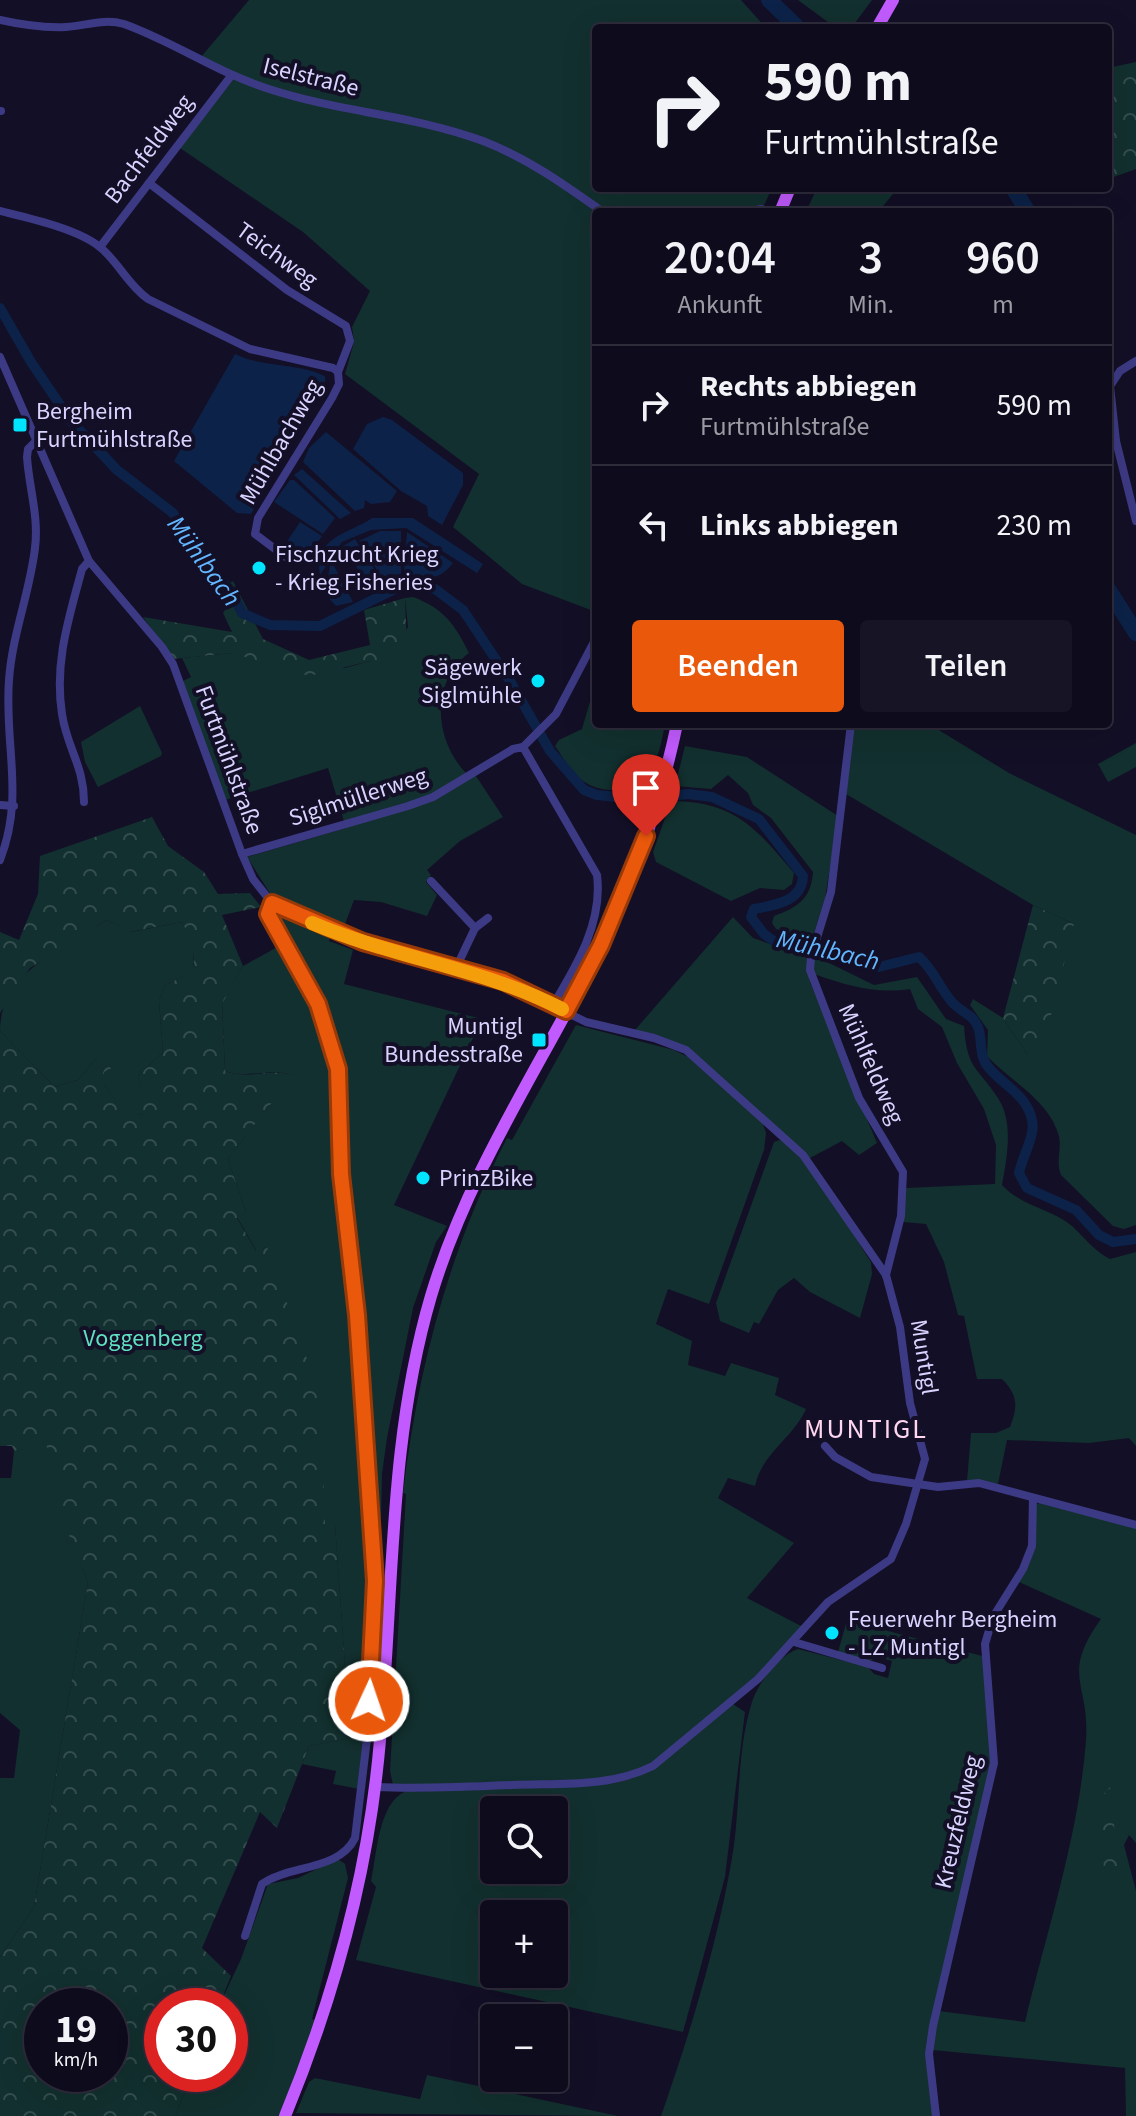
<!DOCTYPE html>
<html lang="de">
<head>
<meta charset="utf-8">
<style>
	body { margin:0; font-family:"Source Sans 3",sans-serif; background:#171425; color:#f1f3f6; height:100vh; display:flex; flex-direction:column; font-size:30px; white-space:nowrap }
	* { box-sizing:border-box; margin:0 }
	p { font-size:26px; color:#9b9ba3 }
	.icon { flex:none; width:44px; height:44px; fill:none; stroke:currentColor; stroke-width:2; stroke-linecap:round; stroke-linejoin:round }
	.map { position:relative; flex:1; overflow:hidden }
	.sheet { position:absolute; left:592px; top:208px; width:520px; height:520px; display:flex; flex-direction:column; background:#0e0b1c; border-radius:8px; box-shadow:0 8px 32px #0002,0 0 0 2px #2e2b3b }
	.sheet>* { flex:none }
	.top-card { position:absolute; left:592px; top:24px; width:520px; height:168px; border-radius:8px; box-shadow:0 8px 32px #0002,0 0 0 2px #2e2b3b; background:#0e0b1c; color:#f1f3f6; overflow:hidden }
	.tools { position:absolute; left:480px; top:1796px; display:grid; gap:16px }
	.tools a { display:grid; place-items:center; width:88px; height:88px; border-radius:8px; background:#0e0b1c; box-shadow:0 8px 32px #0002,0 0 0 2px #2e2b3b; font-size:40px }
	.speed { position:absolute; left:24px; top:1988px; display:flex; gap:16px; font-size:40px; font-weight:700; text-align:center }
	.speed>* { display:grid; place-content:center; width:104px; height:104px; border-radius:50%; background:#0e0b1c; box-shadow:0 8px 32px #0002,0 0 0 2px #2e2b3b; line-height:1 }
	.speed small { font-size:20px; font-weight:400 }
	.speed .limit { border:12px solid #d22; background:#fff; color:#111 }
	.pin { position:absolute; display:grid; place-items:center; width:68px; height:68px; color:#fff; margin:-82px -34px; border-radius:50% 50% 50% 0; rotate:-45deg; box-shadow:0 0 8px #0007 }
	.pin .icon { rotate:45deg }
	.me { position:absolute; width:88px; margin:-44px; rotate:3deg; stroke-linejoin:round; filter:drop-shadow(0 0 6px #0008) }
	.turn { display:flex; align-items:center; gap:28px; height:168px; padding:0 40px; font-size:36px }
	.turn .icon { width:104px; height:104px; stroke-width:2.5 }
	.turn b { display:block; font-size:56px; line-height:68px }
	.eta { display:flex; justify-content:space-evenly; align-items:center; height:136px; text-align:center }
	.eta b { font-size:48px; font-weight:600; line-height:56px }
	.cta { display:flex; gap:16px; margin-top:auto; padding:16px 40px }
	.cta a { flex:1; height:92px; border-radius:8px; background:#ea580c; color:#fff; font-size:32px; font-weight:600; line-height:92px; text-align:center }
	.cta a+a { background:#171425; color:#f1f3f6 }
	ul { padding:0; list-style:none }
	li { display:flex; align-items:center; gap:24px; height:120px; padding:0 40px; border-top:2px solid #2e2b3b }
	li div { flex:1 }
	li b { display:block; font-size:30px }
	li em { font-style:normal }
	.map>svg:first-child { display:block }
</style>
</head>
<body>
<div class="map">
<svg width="1136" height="2116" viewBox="0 0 1136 2116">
	<defs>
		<pattern id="forest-crowns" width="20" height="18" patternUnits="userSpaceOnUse" patternTransform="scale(2)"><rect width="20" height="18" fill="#12302f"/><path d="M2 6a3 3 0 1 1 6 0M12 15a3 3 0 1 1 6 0" fill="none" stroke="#344d4e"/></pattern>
	</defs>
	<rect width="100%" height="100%" fill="#130f26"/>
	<g fill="#12302f" fill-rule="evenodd">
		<polygon points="249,0 741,0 766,28 596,28 596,188 772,188 761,212 596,212 596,612 522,584 453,527 479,474 345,374 354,342 352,327 370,291 303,232 180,148 237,75 201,57"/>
		<polygon points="798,0 872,0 852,27 836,28"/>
		<polygon points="817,188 898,188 878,212 806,212"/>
		<path d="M 413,597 C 443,608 455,624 469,653 C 430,682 434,740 466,773 L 472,770 L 503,817 L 460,841 L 427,870 L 431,875 L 426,882 L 437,895 L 427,916 L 381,902 L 354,900 L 344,927 L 334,925 L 329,941 L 353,950 L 344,984 L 482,1019 L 394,1205 L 447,1226 L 436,1242 L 413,1308 L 387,1438 L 382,1474 L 379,1620 L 373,1667 L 374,1721 L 359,1789 L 333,1784 L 336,1771 L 302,1764 L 309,1746 L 350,1738 L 335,1525 L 325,1524 L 266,1247 L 257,1252 L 237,1217 L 246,1212 L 228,1159 L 292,1075 C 269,1068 248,1079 225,1071 L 222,1003 L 243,966 L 288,941 L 274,917 L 284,905 L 271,895 L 247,857 L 346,828 L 328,768 L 225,800 L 183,681 L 191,677 L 182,658 L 232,653 L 345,668 L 370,661 L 386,661 L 408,627 L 405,598 Z"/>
		<path d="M 596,681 L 596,724 L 665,724 C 662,741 657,764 647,778 C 635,793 604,793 588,784 C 573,776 564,759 555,746 L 559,740 L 582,729 Z"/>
		<polygon points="140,706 162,753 161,756 98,787 85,762 81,742"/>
		<path d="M 853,724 L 929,724 L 1009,773 L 1136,835 L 1136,1225 L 1124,1229 L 1113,1226 L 1061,1175 C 1055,1161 1063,1147 1058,1133 C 1047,1099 1009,1080 987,1056 L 988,1030 L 970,1005 L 973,999 L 1003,1018 L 1028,1055 L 1074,924 L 1033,905 L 846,794 Z"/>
		<polygon points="1136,743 1136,767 1108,782 1098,764"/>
		<path d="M 685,746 L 747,757 L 838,816 L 825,899 L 812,939 L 776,929 L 772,923 L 774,916 C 798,907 811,899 813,872 L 771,818 L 753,805 L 748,793 L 728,775 L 711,789 L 675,786 Z"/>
		<path d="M 671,801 C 734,801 756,828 794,873 L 792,884 L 784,890 L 760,888 L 731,901 L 656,862 L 653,852 Z"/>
		<polygon points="733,917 753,938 807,957 810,982 877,1143 859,1155 842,1141 810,1158 692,1051 635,1030"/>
		<path d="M 107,920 L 131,932 L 182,922 L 193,943 L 194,972 L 165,985 L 159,1001 L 163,1052 L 138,1076 L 145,1115 L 124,1113 L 104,1084 L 97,1058 L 78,1080 L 55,1087 L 0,1031 C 0,973 64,947 107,920 Z"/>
		<path d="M 813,960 L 823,960 L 874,985 L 917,977 L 946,1019 L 964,1026 C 967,1070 977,1066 998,1098 C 1014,1123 1007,1157 1002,1185 C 1024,1208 1050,1208 1072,1226 C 1085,1238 1093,1250 1110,1259 L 1136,1252 L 1136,1446 L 1129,1438 L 1089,1443 L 1007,1440 L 998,1484 L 967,1481 L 971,1433 L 996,1433 L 1010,1427 C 1018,1406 1018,1395 1002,1379 L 977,1379 L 964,1316 L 958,1315 L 944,1262 L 926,1224 L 903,1222 L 906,1188 L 995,1184 L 996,1145 L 984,1109 L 957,1063 L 942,1027 L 918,1009 L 910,989 C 875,994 848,986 814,974 Z"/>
		<path d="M 576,1025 L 674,1050 L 688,1057 L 762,1121 L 766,1133 L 764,1150 L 709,1304 L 668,1289 L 656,1324 L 692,1341 L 688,1365 L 725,1376 L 731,1363 L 779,1378 L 775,1395 L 806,1409 C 794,1437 762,1453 755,1486 L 728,1478 L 718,1498 L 794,1543 L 747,1598 L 803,1627 L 764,1671 L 669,1750 L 654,1762 L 611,1780 L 393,1785 L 390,1771 L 406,1494 L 403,1493 C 418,1367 449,1251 507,1138 L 512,1140 Z"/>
		<path d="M 780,1140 C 815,1160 848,1228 871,1262 L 872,1274 L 860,1318 L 810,1292 L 794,1278 L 778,1290 L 759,1324 L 754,1322 L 749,1333 L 720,1321 L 716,1303 L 774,1142 Z"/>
		<polygon points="46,1444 64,1485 53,1493 88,1582 34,1907 0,1957 0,1778 14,1778 20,1730 0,1713 0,1478 11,1478 14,1451"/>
		<path d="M 1041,1502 L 1136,1527 L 1136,1843 L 1129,1835 L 1124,1845 L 1136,1891 L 1136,2116 L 1126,2116 L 1125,2068 L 932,2050 L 938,2011 L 1025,2022 C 1047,1930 1079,1835 1086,1740 C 1090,1682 1060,1676 1101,1619 L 1019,1582 L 1029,1563 L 1034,1506 Z"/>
		<path d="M 847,1620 L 982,1656 L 990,1714 L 991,1763 L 930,2026 L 926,2054 L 933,2116 L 661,2116 C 690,2033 717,1945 732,1858 C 741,1807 736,1752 752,1702 C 758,1683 779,1655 798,1649 L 868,1667 L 874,1674 L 888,1678 L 892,1661 L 877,1657 L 870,1661 L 838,1652 Z"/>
		<path d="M 730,1702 L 745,1712 L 725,1877 L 683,2032 L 356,1960 L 376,1887 L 371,1881 C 377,1854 378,1803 406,1791 L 614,1783 L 633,1778 ZM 494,1810 L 554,1810 L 554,1870 L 494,1870 ZM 494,1914 L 554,1914 L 554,1974 L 494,1974 Z"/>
		<polygon points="338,1859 345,1864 348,1878 312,2019 316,2021 279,2116 175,2116 192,2074 230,2074 230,2006 219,2006 241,1959 268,1884 298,1878"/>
		<polygon points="427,2075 618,2116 296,2113 309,2082 315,2078 420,2099"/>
	</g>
	<g fill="url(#forest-crowns)" fill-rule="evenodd">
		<polygon points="1136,62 1136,169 1108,179 1108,68"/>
		<polygon points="233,581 263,639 309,660 370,645 364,610 405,598 407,649 386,661 370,661 309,676 232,653 173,659 143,617 232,632 223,613 227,607 221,595 223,587"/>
		<path d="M 152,817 L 168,846 L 204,872 L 218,894 L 250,893 L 261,907 L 222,915 L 243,966 L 222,1004 L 225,1071 C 248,1080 269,1068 293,1075 L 228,1159 L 246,1212 L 237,1218 L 256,1251 L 267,1247 L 321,1398 L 325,1524 L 335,1524 L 350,1738 L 309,1746 L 277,1828 L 260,1812 L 202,1948 L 231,1976 L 219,2006 L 162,2006 L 162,2074 L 192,2074 L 175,2116 L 0,2116 L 0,1957 L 34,1907 L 88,1582 L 52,1493 L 63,1485 L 46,1445 L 14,1451 L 12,1446 L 0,1446 L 0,1031 L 55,1087 L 78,1080 L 97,1058 L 105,1058 L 111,1069 L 104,1072 L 104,1084 L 124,1112 L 144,1115 L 138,1076 L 163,1052 L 159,1001 L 165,985 L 193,972 C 196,953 191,939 182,922 L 130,932 L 107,920 L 30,968 L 0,1013 L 0,932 L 19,940 L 38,894 L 40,856 ZM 42,2006 L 110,2006 L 110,2074 L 42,2074 Z"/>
		<polygon points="1033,905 1074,924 1043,1047 1028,1055 1003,1018"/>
		<polygon points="1110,1787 1119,1870 1104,1868 1098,1824 1105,1815 1103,1795"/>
	</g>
	<g fill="#0c2248">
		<path d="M 235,354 C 264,368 296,362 325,376 L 325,382 L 251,514 L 237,513 L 174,461 Z"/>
		<polygon points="383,417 392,420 463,473 463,485 442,525 428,516 427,506 401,491 353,449 367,424"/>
		<polygon points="326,432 397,491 390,502 371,504 365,500 364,508 355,511 303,462 309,448"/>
		<polygon points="302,469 351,513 340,519 294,475"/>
		<polygon points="290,480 294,480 335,518 323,534 274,502"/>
		<path d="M 372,518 L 413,518 L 483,564 L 477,573 L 406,528 L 371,530 L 342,542 L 320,575 C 314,536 349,534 372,518 Z"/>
		<polygon points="300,522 322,536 306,560 284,546"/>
		<polygon points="380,531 401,531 401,573 387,586 359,541"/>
		<path d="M 407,532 L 453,563 C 437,583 427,578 404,573 Z"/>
		<polygon points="355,539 386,587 374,594 343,546"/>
		<polygon points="331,560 353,602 336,606 325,594"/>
	</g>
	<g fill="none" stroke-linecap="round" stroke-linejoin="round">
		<path stroke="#0c2248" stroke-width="10" d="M 0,308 L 31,362 L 71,421 L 117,470 L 173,513 L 195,551 L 231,591 L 242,613 L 270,625 L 320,626 L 401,586 L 435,589 L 463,610 L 510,681 L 550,751 L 584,790 L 597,795 L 637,799 L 688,794 L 712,797 L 759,819 L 803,876 C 802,902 775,905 754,909 L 751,917 L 764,934 L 778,944 L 795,943 L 879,967 L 919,957 C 934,970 939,987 952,1002 C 960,1012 972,1013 978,1027 C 983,1041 978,1056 989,1068 C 1003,1085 1027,1095 1032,1120 C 1036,1135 1022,1157 1019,1173 L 1027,1188 L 1076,1210 L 1099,1235 L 1113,1242 L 1136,1239"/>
		<g stroke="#0c2248" stroke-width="16">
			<polyline points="769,0 798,28"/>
			<polyline points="1013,188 1028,212"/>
			<polyline points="1108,589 1136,633"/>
		</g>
		<g stroke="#3d3a85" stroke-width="8">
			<path d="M 0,20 C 22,25 43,28 66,27 C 86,26 103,18 124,24 C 174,42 218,73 269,89 C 339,112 413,115 483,141 C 527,158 565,185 603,212"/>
			<polyline points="0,111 1,111"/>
			<polyline points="149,183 287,290 346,326 350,341 338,372"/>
			<path d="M 0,211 C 28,218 79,229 101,248 C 119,263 128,285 148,299 L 250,349 L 333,368 L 338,372 L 339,384 L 332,398 L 258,518 L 255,534 L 291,561"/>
			<polyline points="749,212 761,209 774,212"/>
			<polyline points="100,247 231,76"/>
			<path d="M 0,357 L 89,561 L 162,647 L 173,664 L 242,854 L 253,879 L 272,903 L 353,939 L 503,981 L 586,1022 L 654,1038 L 686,1050 L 803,1155 L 886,1275 L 900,1327 L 910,1403 L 925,1459 L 906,1524 L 891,1559 L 828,1602 L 758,1679 L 653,1766 C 608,1788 561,1783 512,1785 C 467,1787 421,1789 376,1787"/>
			<polyline points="1116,441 1136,521"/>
			<polyline points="1108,442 1116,441 1110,386 1120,371 1136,361"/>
			<polyline points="851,724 831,892 811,957 810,970 859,1098 903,1172 901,1216 886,1275"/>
			<polyline points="523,747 556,714 596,638"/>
			<path d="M 84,802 C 84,766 67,748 62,714 C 54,662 69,618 82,569 L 89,561"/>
			<polyline points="0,805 14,806"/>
			<path d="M 242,854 L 408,806 L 433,797 L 513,749 L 523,747 L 597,875 C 603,922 577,965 553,1005"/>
			<path d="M 0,860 C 25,796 4,745 9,680 C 12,635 30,592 35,548 C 39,516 29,488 27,457 L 28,449 L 36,441"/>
			<polyline points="431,881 475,928 456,968"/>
			<polyline points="475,928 488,918"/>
			<polyline points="825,1446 835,1457 871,1477 938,1487 979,1483 1136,1525"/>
			<polyline points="794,1642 882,1668"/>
			<path d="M 245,1936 L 262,1884 C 288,1865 339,1871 355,1838 L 369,1722 L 375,1581 L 368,1511 L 357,1315 L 341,1174 L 338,1069 L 318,1004 L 268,914 L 272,903"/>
			<polyline points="936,2116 929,2054 933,2026 994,1763 985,1644 993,1617 1023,1569 1032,1546 1033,1498"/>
		</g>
		<g stroke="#c25bff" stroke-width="12">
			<polyline points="877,28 893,0"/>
			<polyline points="780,212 790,188"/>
			<path d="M 285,2116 C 335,1995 369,1870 380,1740 C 394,1590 388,1442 431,1296 C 469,1169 543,1063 601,946 C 635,876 661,800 677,724"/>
		</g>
	</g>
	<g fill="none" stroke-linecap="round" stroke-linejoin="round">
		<defs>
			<polyline id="route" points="369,1701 375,1581 357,1315 341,1174 338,1069 318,1004 268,914 272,903 363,942 503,981 566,1011 601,945 646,836"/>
		</defs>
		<use href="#route" stroke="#983908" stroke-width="20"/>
		<use href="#route" stroke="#ea580c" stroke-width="14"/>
		<path stroke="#f59e0b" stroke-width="14" d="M 312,923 C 394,958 483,968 562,1009"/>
	</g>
	<g fill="#00e5ff" stroke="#130f26" stroke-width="3">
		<rect x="12" y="417" width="16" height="16" rx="4"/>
		<circle cx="259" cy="568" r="8"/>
		<circle cx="538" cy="681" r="8"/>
		<rect x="531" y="1032" width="16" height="16" rx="4"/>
		<circle cx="423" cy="1178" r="8"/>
		<circle cx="832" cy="1633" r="8"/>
	</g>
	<g text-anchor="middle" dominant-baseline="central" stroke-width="8" stroke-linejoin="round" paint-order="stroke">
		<g font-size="24" fill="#d9d4ff" stroke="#130f26">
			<text transform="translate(311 77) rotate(14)">Iselstraße</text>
			<text transform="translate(149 149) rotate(-53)">Bachfeldweg</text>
			<text transform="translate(277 255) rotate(36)">Teichweg</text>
			<text transform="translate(281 442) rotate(-60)">Mühlbachweg</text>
			<text transform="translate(229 760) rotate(70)">Furtmühlstraße</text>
			<text transform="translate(358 797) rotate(-18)">Siglmüllerweg</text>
			<text transform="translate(871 1064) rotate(66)">Mühlfeldweg</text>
			<text transform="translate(924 1357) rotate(81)">Muntigl</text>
			<text transform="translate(958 1822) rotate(-77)">Kreuzfeldweg</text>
		</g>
		<g font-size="24" fill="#d9d4ff" stroke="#130f26" text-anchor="start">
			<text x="36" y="411">Bergheim<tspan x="36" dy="28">Furtmühlstraße</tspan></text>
			<text x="275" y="554">Fischzucht Krieg<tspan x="275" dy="28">- Krieg Fisheries</tspan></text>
			<text x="522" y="667" text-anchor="end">Sägewerk<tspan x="522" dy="28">Siglmühle</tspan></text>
			<text x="523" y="1026" text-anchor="end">Muntigl<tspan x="523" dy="28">Bundesstraße</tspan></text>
			<text x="439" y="1178">PrinzBike</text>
			<text x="848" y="1619">Feuerwehr Bergheim<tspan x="848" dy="28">- LZ Muntigl</tspan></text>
		</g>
		<g font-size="24" fill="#5fe0c0" stroke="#130f26">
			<text x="143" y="1338">Voggenberg</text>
		</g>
		<g font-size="26" font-style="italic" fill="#62b6ff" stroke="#130f26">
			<text transform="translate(204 561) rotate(54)">Mühlbach</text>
			<text transform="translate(828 950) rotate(13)">Mühlbach</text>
		</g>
		<g font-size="28" letter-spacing="2" fill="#ffd6f0" stroke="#130f26">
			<text x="866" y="1429">MUNTIGL</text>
		</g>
	</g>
</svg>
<div class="tools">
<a><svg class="icon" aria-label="search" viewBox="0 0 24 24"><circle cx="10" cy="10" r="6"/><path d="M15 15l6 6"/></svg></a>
<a>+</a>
<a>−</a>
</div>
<div class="speed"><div>19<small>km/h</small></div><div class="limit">30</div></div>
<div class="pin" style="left:646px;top:836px;background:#d93025"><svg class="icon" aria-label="arrive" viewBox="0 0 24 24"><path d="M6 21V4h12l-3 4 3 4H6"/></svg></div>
<svg class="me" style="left:369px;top:1701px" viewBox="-20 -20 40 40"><circle r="17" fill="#ea580c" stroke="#fff" stroke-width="3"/><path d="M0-11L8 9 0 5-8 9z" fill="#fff"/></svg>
<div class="top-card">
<div class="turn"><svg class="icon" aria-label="right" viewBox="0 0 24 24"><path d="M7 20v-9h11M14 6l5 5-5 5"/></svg><div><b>590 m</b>Furtmühlstraße</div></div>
</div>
<section class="sheet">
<div class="eta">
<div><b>20:04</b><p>Ankunft</p></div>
<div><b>3</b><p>Min.</p></div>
<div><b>960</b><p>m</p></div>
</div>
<ul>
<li><svg class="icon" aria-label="right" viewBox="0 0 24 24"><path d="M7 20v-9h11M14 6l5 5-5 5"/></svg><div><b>Rechts abbiegen</b><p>Furtmühlstraße</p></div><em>590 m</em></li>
<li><svg class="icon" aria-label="left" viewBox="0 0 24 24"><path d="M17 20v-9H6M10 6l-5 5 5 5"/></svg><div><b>Links abbiegen</b></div><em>230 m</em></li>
</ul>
<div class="cta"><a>Beenden</a><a>Teilen</a></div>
</section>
</div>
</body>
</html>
